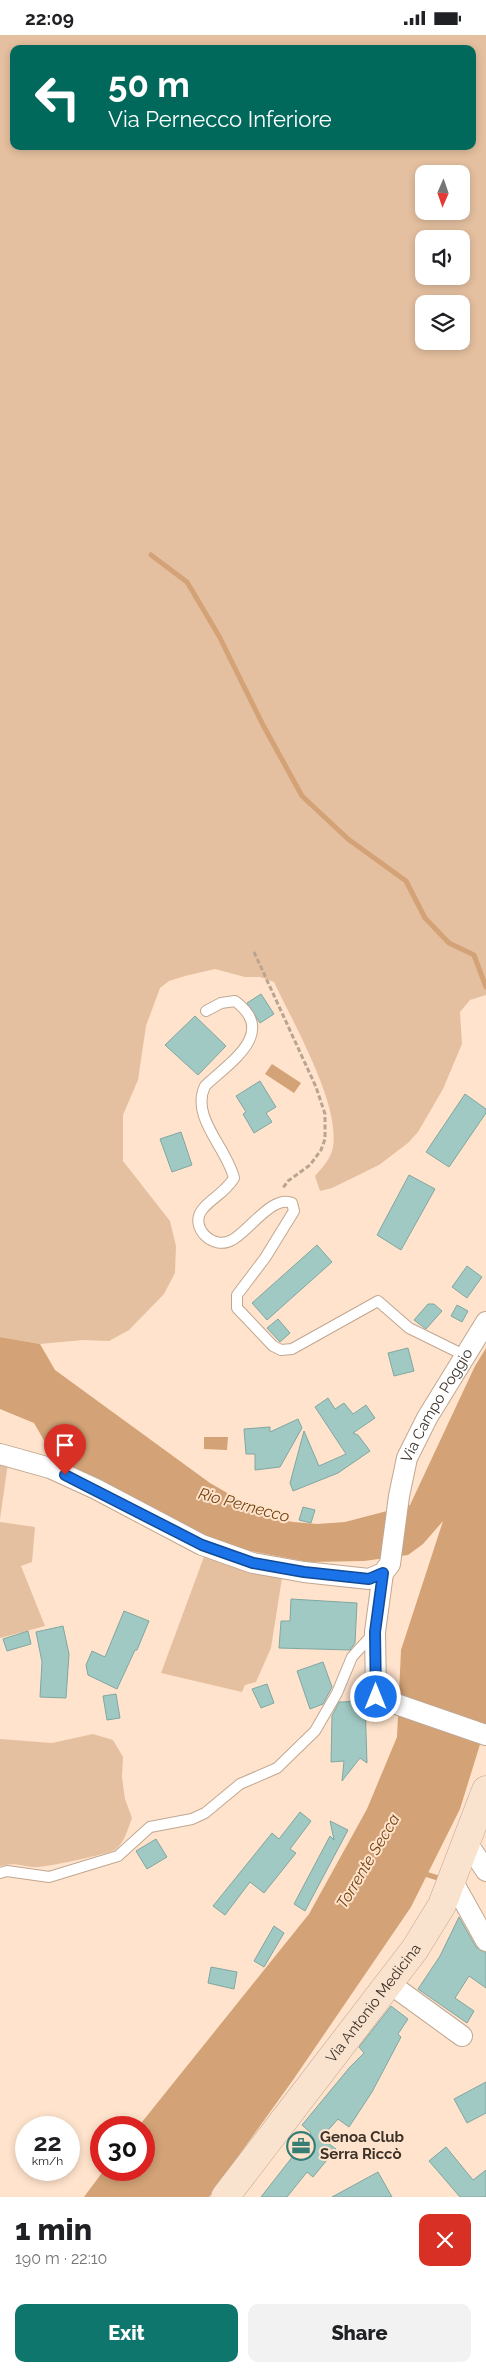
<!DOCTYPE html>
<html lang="en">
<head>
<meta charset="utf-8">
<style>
	body { margin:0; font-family:Raleway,sans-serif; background:#f2f2f2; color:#202124; height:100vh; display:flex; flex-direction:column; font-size:19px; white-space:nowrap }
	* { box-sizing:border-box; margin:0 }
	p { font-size:16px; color:#757577 }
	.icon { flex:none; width:28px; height:28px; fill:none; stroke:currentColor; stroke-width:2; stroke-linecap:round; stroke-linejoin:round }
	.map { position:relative; height:2162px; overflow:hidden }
	.panel { display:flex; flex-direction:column; background:#fff; flex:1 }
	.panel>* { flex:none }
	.banner { position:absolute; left:10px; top:10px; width:466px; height:105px; border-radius:10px; box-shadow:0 2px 8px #0003; background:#00695c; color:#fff; overflow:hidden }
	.needle { width:32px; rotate:182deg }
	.controls { position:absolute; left:415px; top:130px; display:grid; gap:10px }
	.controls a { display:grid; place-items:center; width:55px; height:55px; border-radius:10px; background:#fff; box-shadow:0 2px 8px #0003; font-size:25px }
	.speed { position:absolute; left:15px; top:2081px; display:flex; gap:10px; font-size:25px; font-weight:700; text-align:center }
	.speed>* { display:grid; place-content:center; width:65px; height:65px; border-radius:50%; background:#fff; box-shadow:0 2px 8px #0003; line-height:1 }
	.speed small { font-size:12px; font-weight:400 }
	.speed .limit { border:8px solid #d22; background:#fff; color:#111 }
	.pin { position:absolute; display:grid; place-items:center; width:42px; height:42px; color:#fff; margin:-51px -21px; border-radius:50% 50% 50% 0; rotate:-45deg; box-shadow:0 0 5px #0007 }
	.pin .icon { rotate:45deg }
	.me { position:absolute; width:55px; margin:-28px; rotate:0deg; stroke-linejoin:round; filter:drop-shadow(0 0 4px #0008) }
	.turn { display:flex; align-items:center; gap:18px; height:105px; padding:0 15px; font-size:22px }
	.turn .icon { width:65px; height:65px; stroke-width:2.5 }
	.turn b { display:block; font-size:35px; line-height:42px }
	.round { display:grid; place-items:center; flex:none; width:52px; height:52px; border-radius:10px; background:#f2f2f2 }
	.summary { display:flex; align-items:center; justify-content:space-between; height:85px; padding:0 15px }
	h1 { font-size:30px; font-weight:800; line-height:38px }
	.button { display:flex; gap:10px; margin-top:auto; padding:10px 15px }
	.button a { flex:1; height:58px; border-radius:10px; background:#0f766e; color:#fff; font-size:20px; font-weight:800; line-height:58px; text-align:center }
	.button a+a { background:#f2f2f2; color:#202124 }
	.status { display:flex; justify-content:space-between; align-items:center; height:35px; padding:0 25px; background:#fff; direction:ltr }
	.status svg { height:14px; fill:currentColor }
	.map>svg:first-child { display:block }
</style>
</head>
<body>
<div class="status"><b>22:09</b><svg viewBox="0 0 49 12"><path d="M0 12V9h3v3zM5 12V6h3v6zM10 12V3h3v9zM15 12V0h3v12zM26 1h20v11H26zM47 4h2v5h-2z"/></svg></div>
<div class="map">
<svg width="486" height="2162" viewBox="0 0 486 2162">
	<rect width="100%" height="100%" fill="#ffe3cc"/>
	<g fill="#e5c0a0" fill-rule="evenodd">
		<path d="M 0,0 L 486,0 L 486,960 L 470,965 L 460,977 L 462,1009 L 443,1054 L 418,1097 L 408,1108 L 379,1130 L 332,1153 L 320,1156 L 315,1141 C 323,1132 331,1123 333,1112 C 340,1068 293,988 274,947 L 260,942 L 245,942 L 215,934 L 185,941 L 169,946 L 160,953 L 146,991 L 138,1045 L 123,1080 L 123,1126 L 170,1186 L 176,1211 L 175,1238 L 164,1259 L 129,1295 L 109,1306 L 83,1305 L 40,1309 L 0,1302 ZM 14,14 L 472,14 L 472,111 L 14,111 ZM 424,139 L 461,139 L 461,176 L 424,176 ZM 424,204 L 461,204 L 461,241 L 424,241 ZM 424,269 L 461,269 L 461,306 L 424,306 Z"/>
		<polygon points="0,1425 8,1428 0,1484"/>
		<polygon points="0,1487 35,1492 32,1527 21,1531 45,1591 0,1603"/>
		<polygon points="205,1519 282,1543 271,1613 256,1647 245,1650 242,1657 161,1638"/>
		<path d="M 93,1699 L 113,1705 L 123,1722 L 122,1742 L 125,1764 L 132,1783 C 128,1793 125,1807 116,1814 C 111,1819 43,1833 34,1832 C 18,1831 17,1827 0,1831 L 0,1704 L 52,1708 Z"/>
	</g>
	<g fill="#d3a276">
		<polygon points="272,1029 301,1048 294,1058 265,1039"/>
		<polygon points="0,1302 40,1309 55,1335 210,1448 269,1482 293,1487 317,1489 345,1487 410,1470 475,1331 486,1313 486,1690 460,1774 411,1872 293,2045 209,2162 84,2162 104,2135 144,2135 144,2092 138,2092 309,1879 367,1774 397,1702 401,1615 443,1486 423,1509 408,1520 364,1526 309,1527 245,1515 204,1501 53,1421 34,1388 0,1374"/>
		<polygon points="204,1402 228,1402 227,1415 204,1414"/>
	</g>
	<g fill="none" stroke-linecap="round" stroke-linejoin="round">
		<g stroke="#d3a276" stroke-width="5">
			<polyline points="151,520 187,547 219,601 263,690 302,761 348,804 406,846 425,883 449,908 474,920 486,952"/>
			<polyline points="422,1838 438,1843"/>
		</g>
	</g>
	<g fill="#a1c9c3" stroke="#80a7a1">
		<polygon points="261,959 274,979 260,988 247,968"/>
		<polygon points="195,981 226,1011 198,1040 165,1010"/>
		<polygon points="260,1046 276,1072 266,1078 272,1087 254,1098 243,1079 246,1077 236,1061"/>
		<polygon points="465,1059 486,1074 486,1078 449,1132 426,1117"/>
		<polygon points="181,1097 192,1130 172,1137 160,1104"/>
		<polygon points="409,1140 435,1154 401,1215 377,1200"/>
		<polygon points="317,1210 332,1227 267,1285 252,1268"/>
		<polygon points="467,1231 482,1242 467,1263 452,1252"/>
		<polygon points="428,1269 434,1269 442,1276 426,1294 414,1285"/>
		<polygon points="457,1270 468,1276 462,1287 451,1281"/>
		<polygon points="278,1284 290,1298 280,1307 267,1293"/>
		<polygon points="408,1313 414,1336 394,1341 388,1318"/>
		<polygon points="328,1363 335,1374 344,1368 353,1379 366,1370 375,1383 353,1398 358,1400 370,1416 338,1438 293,1456 290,1448 304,1396 319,1431 346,1419 315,1372"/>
		<polygon points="298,1384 302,1393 280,1432 255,1435 255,1419 246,1419 244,1394 270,1392 270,1397"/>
		<polygon points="303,1472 315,1475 311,1488 299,1485"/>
		<polygon points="291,1564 357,1568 355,1608 350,1615 279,1613 281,1586 290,1586"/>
		<polygon points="124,1576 149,1586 137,1615 135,1615 117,1654 88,1640 86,1630 92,1616 105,1622"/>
		<polygon points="63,1591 69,1619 66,1663 40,1662 42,1627 36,1597"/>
		<polygon points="28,1596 31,1609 7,1616 3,1604"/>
		<polygon points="323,1627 332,1652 323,1669 310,1674 297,1636"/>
		<polygon points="267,1649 274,1668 261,1673 252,1654"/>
		<polygon points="116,1659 120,1683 107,1685 103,1661"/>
		<polygon points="365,1666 367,1728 360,1723 342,1746 344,1726 331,1727 332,1681 339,1667"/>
		<polygon points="300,1777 311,1786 290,1814 296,1818 264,1858 250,1847 225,1880 213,1871 272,1798 279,1804"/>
		<polygon points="330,1786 348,1795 305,1876 294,1869 330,1801 334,1805"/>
		<polygon points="156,1804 167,1822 147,1834 136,1816"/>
		<polygon points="459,1882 476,1912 486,1918 486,1953 469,1941 455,1963 474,1976 467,1988 418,1954 440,1921"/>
		<polygon points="274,1891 284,1898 264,1932 254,1926"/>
		<polygon points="211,1932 237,1937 234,1954 208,1948"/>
		<polygon points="391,1971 408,1984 398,1999 401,2002 372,2057 349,2092 338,2084 321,2103 336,2114 313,2142 307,2137 287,2162 261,2162 311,2098 302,2090 350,2032 364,2018 359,2012"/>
		<polygon points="486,2047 486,2078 467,2088 454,2064"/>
		<polygon points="446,2112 473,2145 486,2135 486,2162 460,2162 429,2126"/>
		<polygon points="378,2137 392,2162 332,2162 356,2149"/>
	</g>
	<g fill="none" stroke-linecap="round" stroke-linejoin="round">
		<defs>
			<g id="lane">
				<path d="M 206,976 L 221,968 L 235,966 C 278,998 230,1027 205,1051 C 190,1082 227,1113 234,1143 C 224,1159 211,1163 202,1175 C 189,1192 213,1216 232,1205 C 248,1197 273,1159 292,1168 L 294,1176 L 265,1223 L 237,1260 L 237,1273 L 273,1311 L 281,1315 L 292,1314 L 378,1266 L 409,1293 L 466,1321"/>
				<polyline points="0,1838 7,1836 49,1842 118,1821 150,1792 192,1784 205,1778 240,1749 277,1733 315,1696 337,1658 352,1622 373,1599"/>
			</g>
			<g id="street">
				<path id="s1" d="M 0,1419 L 50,1433 L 96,1454 L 202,1510 L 253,1528 L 304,1537 L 369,1544 L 383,1538 L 390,1529 L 399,1461 L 407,1423 L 427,1383 L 486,1287"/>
				<polyline points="383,1538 375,1597 376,1662 486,1700"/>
				<polyline points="466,1806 486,1836"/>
				<polyline points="452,1845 486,1906"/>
				<polyline points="389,1948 462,2001"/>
			</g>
			<g id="secondary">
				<path id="s2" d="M 225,2162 L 415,1914 L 442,1870 L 486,1755"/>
			</g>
		</defs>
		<use href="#lane" stroke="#c1a790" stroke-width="12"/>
		<use href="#street" stroke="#c1a790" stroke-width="22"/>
		<use href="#secondary" stroke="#c1a790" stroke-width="29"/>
		<polyline stroke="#b9a492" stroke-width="3" stroke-dasharray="5 2.5" stroke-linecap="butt" points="254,917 316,1052 325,1079 325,1104 321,1115 310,1130 288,1146 283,1153"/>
		<use href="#lane" stroke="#fff" stroke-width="10"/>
		<use href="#street" stroke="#fff" stroke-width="20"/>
		<use href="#secondary" stroke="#f9e3cf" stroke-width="28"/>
	</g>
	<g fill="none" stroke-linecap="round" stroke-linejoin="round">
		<defs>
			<polyline id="route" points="65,1440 202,1510 253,1528 304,1537 369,1544 383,1538 375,1597 376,1662"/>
		</defs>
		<use href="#route" stroke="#114b97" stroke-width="12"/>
		<use href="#route" stroke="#1a73e8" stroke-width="9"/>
	</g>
	<defs>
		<symbol id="office-ring" viewBox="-11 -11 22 22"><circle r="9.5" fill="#ffe3cc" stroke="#367d75" stroke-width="1.5"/><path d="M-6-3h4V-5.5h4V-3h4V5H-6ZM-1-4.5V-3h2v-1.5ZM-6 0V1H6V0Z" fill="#367d75"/></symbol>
	</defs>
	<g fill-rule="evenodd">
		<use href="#office-ring" x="285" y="2095" width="32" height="32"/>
	</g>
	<g text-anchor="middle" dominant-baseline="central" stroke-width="4" stroke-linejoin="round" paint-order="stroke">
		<g font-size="15" fill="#3c3229" stroke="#ffe3cc">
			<text stroke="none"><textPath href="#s1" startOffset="588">Via Campo Poggio</textPath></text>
			<text stroke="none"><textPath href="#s2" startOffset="244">Via Antonio Medicina</textPath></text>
		</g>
		<g font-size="15" font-weight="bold" fill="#3c3229" stroke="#ffe3cc" text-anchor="start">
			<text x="320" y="2102">Genoa Club<tspan x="320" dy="17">Serra Riccò</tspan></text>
		</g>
		<g font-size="16" font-style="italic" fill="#754612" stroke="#ffe3cc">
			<text transform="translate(244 1470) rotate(15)">Rio Pernecco</text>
			<text transform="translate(368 1826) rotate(-59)">Torrente Secca</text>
		</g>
	</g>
</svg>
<div class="controls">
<a><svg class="needle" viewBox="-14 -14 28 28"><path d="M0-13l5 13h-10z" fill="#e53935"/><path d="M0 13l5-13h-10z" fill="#757577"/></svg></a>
<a><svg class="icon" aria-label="sound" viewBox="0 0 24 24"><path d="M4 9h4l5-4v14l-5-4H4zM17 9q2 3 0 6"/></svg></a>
<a><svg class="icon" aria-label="layers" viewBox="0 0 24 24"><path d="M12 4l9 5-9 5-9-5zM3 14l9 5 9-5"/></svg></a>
</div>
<div class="speed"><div>22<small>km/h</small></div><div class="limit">30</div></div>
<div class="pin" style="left:65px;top:1440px;background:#d93025"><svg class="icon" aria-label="arrive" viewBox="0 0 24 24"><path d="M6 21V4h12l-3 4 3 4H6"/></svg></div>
<svg class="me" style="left:376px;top:1662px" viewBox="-20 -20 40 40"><circle r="17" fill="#1a73e8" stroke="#fff" stroke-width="3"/><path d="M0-11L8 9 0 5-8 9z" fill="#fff"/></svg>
<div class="banner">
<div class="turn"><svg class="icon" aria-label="left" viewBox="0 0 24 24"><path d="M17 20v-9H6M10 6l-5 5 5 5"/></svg><div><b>50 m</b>Via Pernecco Inferiore</div></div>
</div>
</div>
<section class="panel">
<div class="summary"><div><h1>1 min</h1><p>190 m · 22:10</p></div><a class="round" style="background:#d93025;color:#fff"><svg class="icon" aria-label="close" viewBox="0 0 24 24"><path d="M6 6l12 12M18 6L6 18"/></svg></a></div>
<div class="button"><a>Exit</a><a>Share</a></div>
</section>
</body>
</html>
